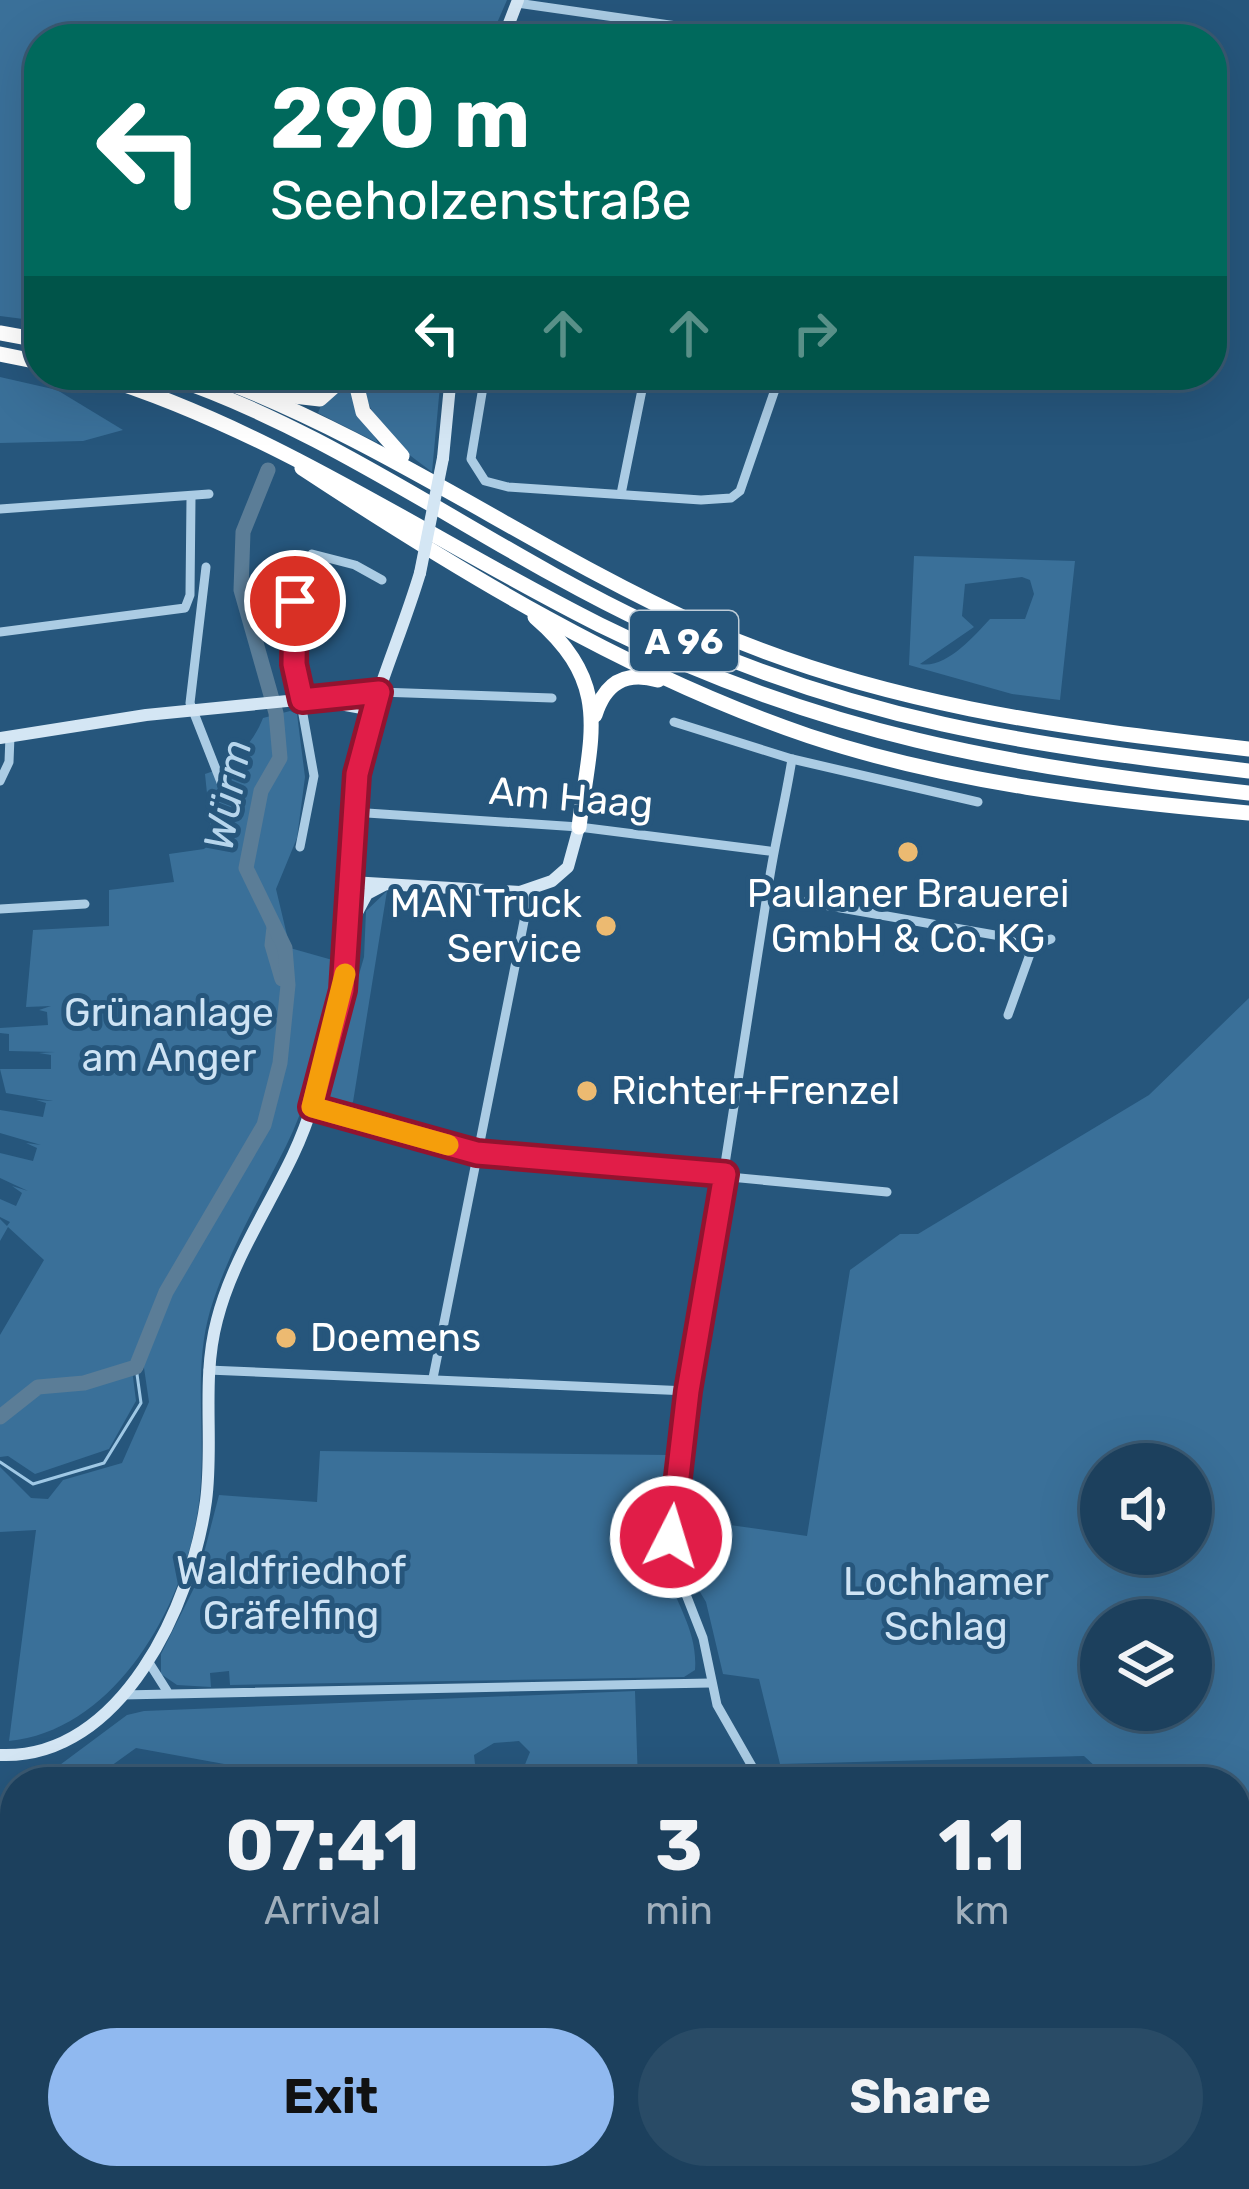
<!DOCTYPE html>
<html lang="en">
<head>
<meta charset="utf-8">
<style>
	body { margin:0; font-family:Rubik,sans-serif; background:#294b66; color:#f1f3f6; height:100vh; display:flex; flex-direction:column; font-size:45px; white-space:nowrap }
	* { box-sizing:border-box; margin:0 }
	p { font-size:39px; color:#a0afbc }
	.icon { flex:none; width:66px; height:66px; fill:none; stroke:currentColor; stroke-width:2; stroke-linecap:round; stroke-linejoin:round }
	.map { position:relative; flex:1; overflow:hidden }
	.sheet { position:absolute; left:0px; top:1767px; width:1251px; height:423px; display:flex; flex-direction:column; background:#1c405d; border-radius:48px 48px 0 0; box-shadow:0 12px 48px #0002,0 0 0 3px #3a5972 }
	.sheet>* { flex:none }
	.top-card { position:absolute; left:24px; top:24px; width:1203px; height:366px; border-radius:48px; box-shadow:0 12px 48px #0002,0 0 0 3px #3a5972; background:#00695c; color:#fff; overflow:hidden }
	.controls { position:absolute; left:1080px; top:1443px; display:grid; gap:24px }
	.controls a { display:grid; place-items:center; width:132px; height:132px; border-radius:50%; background:#1c405d; box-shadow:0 12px 48px #0002,0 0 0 3px #3a5972; font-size:60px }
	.pin { position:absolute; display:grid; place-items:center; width:102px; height:102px; color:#fff; margin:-51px; border:6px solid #fff; border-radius:50%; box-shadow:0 3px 12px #0007 }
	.me { position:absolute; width:132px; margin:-66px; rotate:5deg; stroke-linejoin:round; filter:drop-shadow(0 0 9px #0008) }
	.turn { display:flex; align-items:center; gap:42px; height:252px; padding:0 48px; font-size:54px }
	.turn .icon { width:156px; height:156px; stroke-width:2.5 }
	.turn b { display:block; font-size:84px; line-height:102px }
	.lanes { display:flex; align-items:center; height:114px; padding:0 48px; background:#0003; justify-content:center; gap:60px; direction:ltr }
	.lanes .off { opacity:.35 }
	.eta { display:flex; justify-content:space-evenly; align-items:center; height:204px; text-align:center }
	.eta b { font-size:72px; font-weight:700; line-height:84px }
	.action { display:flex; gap:24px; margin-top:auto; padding:24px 48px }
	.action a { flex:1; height:138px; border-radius:72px; background:#90b9f0; color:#111; font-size:48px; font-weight:700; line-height:138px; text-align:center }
	.action a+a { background:#294b66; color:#f1f3f6 }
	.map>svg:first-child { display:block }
</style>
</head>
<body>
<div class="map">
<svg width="1249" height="2189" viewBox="0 0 1249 2189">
	<rect width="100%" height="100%" fill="#26567c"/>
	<g fill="#3a7099" fill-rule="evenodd">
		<polygon points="0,0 507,0 490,39 39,39 39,321 0,316"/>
		<path d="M 359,375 L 441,375 L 432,472 C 390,441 373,427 359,375 Z"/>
		<polygon points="0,377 57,390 123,430 83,441 0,443"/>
		<polygon points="348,382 378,443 318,413 322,403"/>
		<path d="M 914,556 L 1075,561 L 1060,700 L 1012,694 L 909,665 ZM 1022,577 L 1030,580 L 1034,594 L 1025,619 L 990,619 C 973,637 946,669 920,664 L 974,627 L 962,616 L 965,584 Z"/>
		<path d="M 290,711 L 297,714 L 305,777 L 297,838 L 276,889 L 290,948 L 336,961 C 326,1022 314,1091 286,1146 C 259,1200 228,1252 210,1311 C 193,1370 206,1432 200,1493 C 191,1595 120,1730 9,1741 L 36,1530 L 0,1532 L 0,1467 L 31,1498 L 48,1499 L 63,1480 L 122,1463 L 149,1402 L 143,1361 L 161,1319 L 152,1313 L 131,1361 L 136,1401 L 109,1449 L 35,1474 L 8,1456 L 0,1457 L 0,1335 L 44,1260 L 8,1227 L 0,1241 L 0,1219 L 7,1226 L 10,1222 L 0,1217 L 0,1199 L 16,1206 L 22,1193 L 12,1186 L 28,1191 L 0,1178 L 0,1153 L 33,1161 L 37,1148 L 26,1143 L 41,1145 L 0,1133 L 0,1110 L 43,1117 L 46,1103 L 36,1100 L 53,1101 L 6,1093 L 0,1069 L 51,1069 L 51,1055 L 39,1053 L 55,1052 L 9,1051 L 9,1034 L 0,1033 L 0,1028 L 48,1025 L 47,1012 L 39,1010 L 51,1006 L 26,1007 L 33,930 L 109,926 L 109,890 L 174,882 L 169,854 L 204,849 L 212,842 L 205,774 C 232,766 253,744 263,718 Z"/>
		<polygon points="387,891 353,1102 342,1109 327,1101 328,1082 364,957 366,911"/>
		<path d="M 1249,998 L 1249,2120 L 1236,2119 L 1236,1782 L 1112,1782 L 1084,1756 L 780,1764 L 759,1679 L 723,1674 L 706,1602 L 688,1572 L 706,1554 L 700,1543 L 680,1536 L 680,1515 L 694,1520 L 701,1535 L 718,1538 L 730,1525 L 807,1536 L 850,1270 L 900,1234 L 918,1234 L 1149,1095 ZM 1191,1464 L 1191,1554 L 1101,1554 L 1101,1464 ZM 1101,1620 L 1191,1620 L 1191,1710 L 1101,1710 Z"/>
		<path d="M 320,1451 L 670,1455 C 664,1495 655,1529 666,1569 C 676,1605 698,1631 695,1670 L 684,1677 L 230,1685 L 229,1671 L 210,1673 L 211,1687 L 177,1685 L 161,1674 L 161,1654 L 196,1584 L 219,1495 L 317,1502 Z"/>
		<polygon points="635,1691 638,1782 518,1782 530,1752 519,1741 494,1743 474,1755 477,1782 323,1782 136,1748 104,1771 99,1782 37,1782 127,1715 144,1711"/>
		<polygon points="15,1964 15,2042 0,2084 0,2007"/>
		<polygon points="90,2175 361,2175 372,2187 25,2189"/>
		<polygon points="416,2175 478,2175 603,2189 400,2189"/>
	</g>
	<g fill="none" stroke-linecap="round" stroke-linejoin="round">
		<polyline stroke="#9fc8e5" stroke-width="3" points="0,1462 33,1484 104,1463 141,1403 136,1367"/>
		<g stroke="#5b7d97" stroke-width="15">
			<polyline points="295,391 296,375"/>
			<polyline points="274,927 272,945 282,979"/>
			<polyline points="0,1417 38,1387 84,1383 136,1367 166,1292 264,1125 280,1063 288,985 285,948 246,868 261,791 280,758 276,713 241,590 243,532 268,470"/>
		</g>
		<g stroke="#abcce4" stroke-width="9">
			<polyline points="517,3 768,39"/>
			<polyline points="485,375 471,459 485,481 508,487 701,500 731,498 740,491 780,375"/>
			<polyline points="621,494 645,375"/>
			<polyline points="0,509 209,494"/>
			<polyline points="206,567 190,703 221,782"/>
			<polyline points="0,632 185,608 190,595 191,498"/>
			<polyline points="379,692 552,698"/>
			<polyline points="674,722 792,759 978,802"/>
			<polyline points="0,781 9,762 10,736"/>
			<polyline points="367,813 579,827 769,851"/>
			<polyline points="300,847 314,776 294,664 292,618 298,581 312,554 355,565 382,580"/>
			<polyline points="767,895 1006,937 1030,954 1008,1015"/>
			<polyline points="0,909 85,904"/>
			<polyline points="1027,948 1051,939"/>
			<polyline points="312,1107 477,1153 887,1192"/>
			<polyline points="208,1370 688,1391"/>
			<polyline points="433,1378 530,891"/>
			<polyline points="148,1661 167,1691"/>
			<polyline points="122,1695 710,1683"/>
			<path d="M 761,1782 L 717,1705 L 703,1638 L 678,1574 L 670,1516 L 767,895 C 773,849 784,809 792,759"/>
			<polyline points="0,1818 15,1826"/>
			<polyline points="0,1979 15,1935"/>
		</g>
		<g stroke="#d4e6f4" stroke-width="12">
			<polyline points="503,39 518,0"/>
			<polyline points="443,458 451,375"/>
			<polyline points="329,702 373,710"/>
			<polyline points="0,738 146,715 379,692"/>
			<polyline points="351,882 520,892 552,881 568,867 579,827"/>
			<polyline points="352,922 367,894 384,885"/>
			<path d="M 0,1755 C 122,1760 192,1603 206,1501 C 214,1441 201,1380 217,1320 C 232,1261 267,1210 293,1155 C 311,1117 322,1075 333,1034 C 355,948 342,860 357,773 C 369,704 400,640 420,573"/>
			<polyline points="0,2168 15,2165"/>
			<polyline points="555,2175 723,2189"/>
			<polyline points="742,2175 962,2189"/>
			<polyline points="0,2178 15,2175"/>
		</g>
		<g stroke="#fff" stroke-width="15">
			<polyline points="0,333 39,340"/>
			<polyline points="0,354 39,362"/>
			<path d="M 95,375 C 279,432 430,540 600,625 C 822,735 1006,766 1249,793"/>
			<path d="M 165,375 C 339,433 486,548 651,625 C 854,721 1029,745 1249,771"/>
			<path d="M 208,375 C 383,439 533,550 702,626 C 876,704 1061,728 1249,749"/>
			<polyline points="354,375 363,412 402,456"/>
			<polyline points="276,394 320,399 347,375"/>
			<path d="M 302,468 C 460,572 629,675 809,736 C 951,783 1101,800 1249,813"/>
			<path d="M 535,617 C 614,685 590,735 579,827"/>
			<path d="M 595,715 C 605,683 625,671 658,680"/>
		</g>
		<polyline stroke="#d4e6f4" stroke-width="12" points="420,573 443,458"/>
	</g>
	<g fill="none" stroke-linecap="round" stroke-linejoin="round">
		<defs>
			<polyline id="route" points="295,601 294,664 302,700 379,692 357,774 343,990 312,1107 477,1153 725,1174 688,1391 671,1537"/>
		</defs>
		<use href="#route" stroke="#92132f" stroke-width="30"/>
		<use href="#route" stroke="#e11d48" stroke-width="21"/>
		<polyline stroke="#f59e0b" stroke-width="21" points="345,974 312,1107 448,1145"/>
	</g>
	<g fill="#ecba71" stroke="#26567c" stroke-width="4.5">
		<circle cx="908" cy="852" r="12"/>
		<circle cx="606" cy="926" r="12"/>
		<circle cx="587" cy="1091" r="12"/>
		<circle cx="286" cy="1338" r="12"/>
	</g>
	<g text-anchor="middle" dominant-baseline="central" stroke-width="10" stroke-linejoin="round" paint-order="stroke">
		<rect fill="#26567c" stroke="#beccd8" stroke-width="3" x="630" y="611" width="108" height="60" rx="9"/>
		<g font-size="36" font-weight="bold" fill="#fff">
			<text x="684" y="641">A 96</text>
		</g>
		<g font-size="39" fill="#fff" stroke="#26567c">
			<text transform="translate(571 798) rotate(5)">Am Haag</text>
		</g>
		<g font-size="39" fill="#fff" stroke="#26567c" text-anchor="start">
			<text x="908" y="894" text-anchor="middle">Paulaner Brauerei<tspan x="908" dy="45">GmbH &amp; Co. KG</tspan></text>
			<text x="582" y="904" text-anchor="end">MAN Truck<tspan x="582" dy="45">Service</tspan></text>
			<text x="611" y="1091">Richter+Frenzel</text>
			<text x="310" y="1338">Doemens</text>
		</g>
		<g font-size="39" fill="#cee3f4" stroke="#26567c">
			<text x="169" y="1013">Grünanlage<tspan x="169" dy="45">am Anger</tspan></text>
			<text x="291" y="1571">Waldfriedhof<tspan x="291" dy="45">Gräfelfing</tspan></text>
			<text x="946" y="1582">Lochhamer<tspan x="946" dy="45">Schlag</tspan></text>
		</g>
		<g font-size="42" font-style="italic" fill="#b6d5ec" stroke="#26567c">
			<text transform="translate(228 795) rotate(-80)">Würm</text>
		</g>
	</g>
</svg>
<div class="controls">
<a><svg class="icon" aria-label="sound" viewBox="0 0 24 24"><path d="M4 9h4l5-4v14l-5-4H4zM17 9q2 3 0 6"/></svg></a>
<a><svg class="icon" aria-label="layers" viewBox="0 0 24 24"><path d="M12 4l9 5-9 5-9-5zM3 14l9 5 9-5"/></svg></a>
</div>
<div class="pin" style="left:295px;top:601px;background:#d93025"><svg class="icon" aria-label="arrive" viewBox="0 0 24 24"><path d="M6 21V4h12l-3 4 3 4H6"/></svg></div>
<svg class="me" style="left:671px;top:1537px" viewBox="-20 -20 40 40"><circle r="17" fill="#e11d48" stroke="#fff" stroke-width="3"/><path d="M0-11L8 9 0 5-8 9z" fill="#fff"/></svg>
<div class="top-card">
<div class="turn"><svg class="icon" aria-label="left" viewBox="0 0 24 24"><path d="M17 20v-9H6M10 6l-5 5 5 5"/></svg><div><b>290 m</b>Seeholzenstraße</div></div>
<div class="lanes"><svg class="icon" aria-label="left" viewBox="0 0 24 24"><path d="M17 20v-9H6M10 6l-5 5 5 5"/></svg><svg class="icon off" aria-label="ahead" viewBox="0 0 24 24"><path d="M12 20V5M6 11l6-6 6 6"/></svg><svg class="icon off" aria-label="ahead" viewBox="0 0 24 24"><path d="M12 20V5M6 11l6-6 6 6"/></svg><svg class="icon off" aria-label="right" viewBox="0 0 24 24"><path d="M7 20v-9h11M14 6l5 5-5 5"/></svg></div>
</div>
<section class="sheet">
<div class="eta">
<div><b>07:41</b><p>Arrival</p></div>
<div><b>3</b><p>min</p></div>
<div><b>1.1</b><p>km</p></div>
</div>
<div class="action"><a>Exit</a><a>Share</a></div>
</section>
</div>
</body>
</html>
